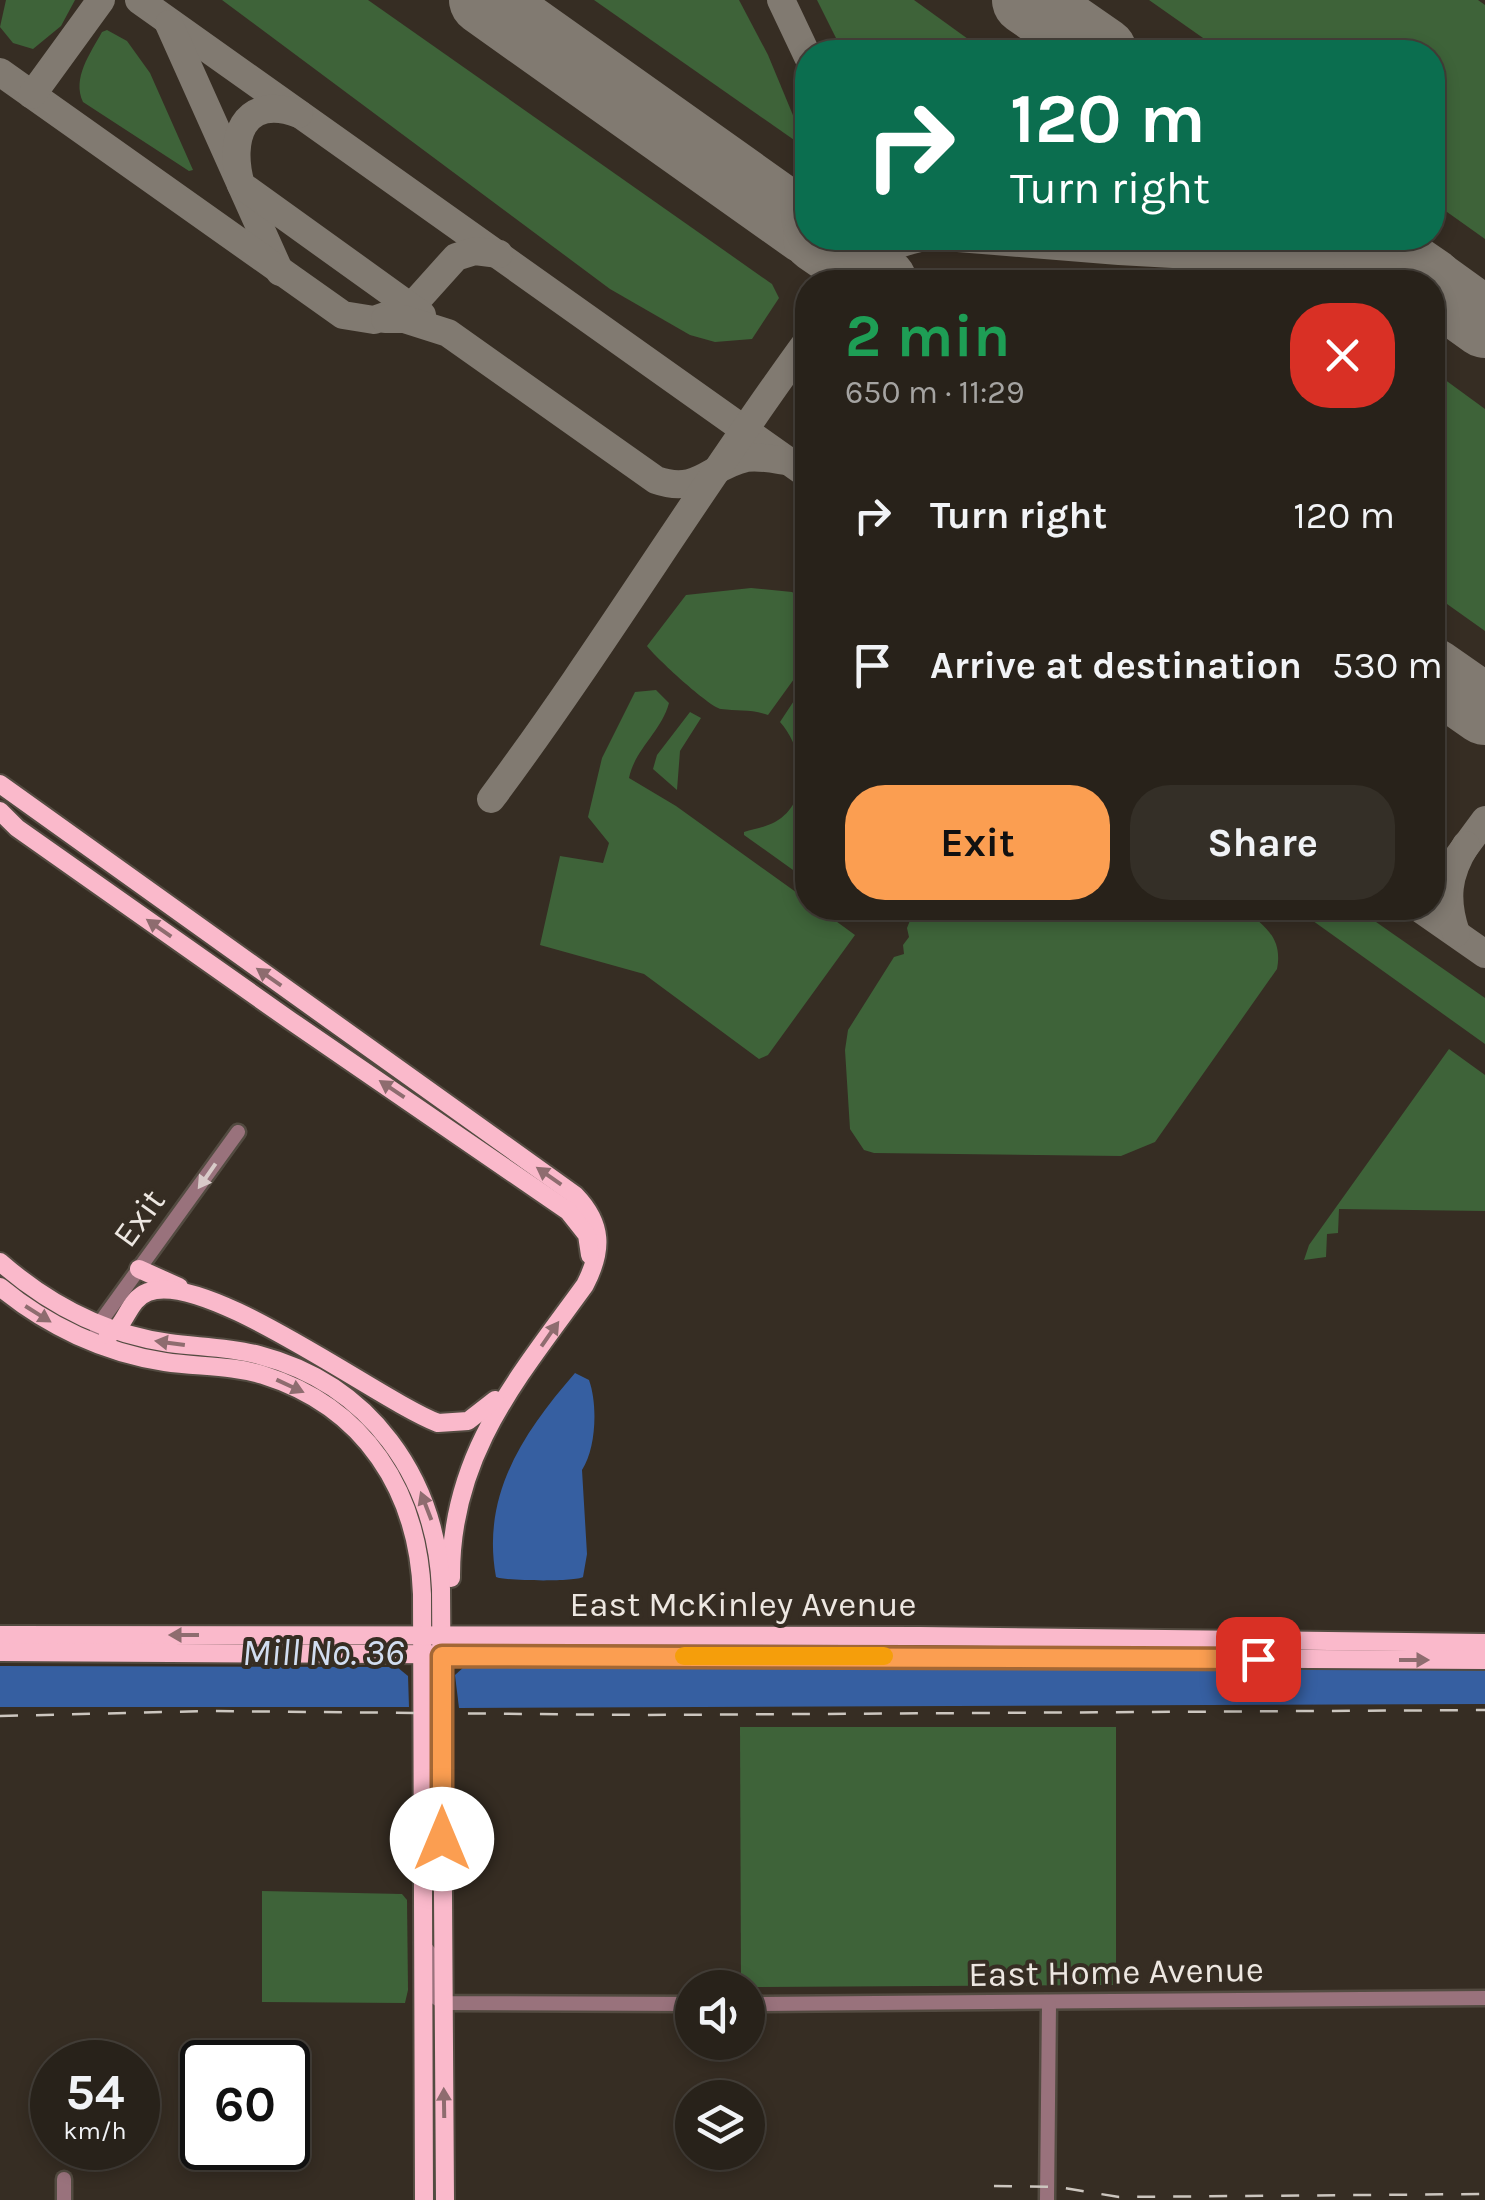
<!DOCTYPE html>
<html lang="en">
<head>
<meta charset="utf-8">
<style>
	body { margin:0; font-family:Karla,sans-serif; background:#342f27; color:#f1f3f6; height:100vh; display:flex; flex-direction:column; font-size:38px; white-space:nowrap }
	* { box-sizing:border-box; margin:0 }
	p { font-size:32px; color:#a5a4a2 }
	.icon { flex:none; width:55px; height:55px; fill:none; stroke:currentColor; stroke-width:2; stroke-linecap:round; stroke-linejoin:round }
	.map { position:relative; flex:1; overflow:hidden }
	.details { position:absolute; left:795px; top:270px; width:650px; height:650px; display:flex; flex-direction:column; background:#28221a; border-radius:40px; box-shadow:0 5px 15px #0003,0 0 0 2px #443f39 }
	.details>* { flex:none }
	.hud { position:absolute; left:795px; top:40px; width:650px; height:210px; border-radius:40px; box-shadow:0 5px 15px #0003,0 0 0 2px #443f39; background:#0b6e4f; color:#fff; overflow:hidden }
	.buttons { position:absolute; left:675px; top:1970px; display:grid; gap:20px }
	.buttons a { display:grid; place-items:center; width:90px; height:90px; border-radius:50%; background:#28221a; box-shadow:0 5px 15px #0003,0 0 0 2px #443f39; font-size:50px }
	.speed { position:absolute; left:30px; top:2040px; display:flex; gap:20px; font-size:50px; font-weight:700; text-align:center }
	.speed>* { display:grid; place-content:center; width:130px; height:130px; border-radius:50%; background:#28221a; box-shadow:0 5px 15px #0003,0 0 0 2px #443f39; line-height:1 }
	.speed small { font-size:25px; font-weight:400 }
	.speed .limit { border:5px solid #111; border-radius:15px; background:#fff; color:#111 }
	.pin { position:absolute; display:grid; place-items:center; width:85px; height:85px; color:#fff; margin:-42px; border-radius:20px; box-shadow:0 5px 15px #0006 }
	.me { position:absolute; width:110px; margin:-55px; rotate:0deg; stroke-linejoin:round; filter:drop-shadow(0 0 8px #0008) }
	.turn { display:flex; align-items:center; gap:35px; height:210px; padding:0 50px; font-size:45px }
	.turn .icon { width:130px; height:130px; stroke-width:2.5 }
	.turn b { display:block; font-size:70px; line-height:85px }
	.round { display:grid; place-items:center; flex:none; width:105px; height:105px; border-radius:40px; background:#342f27 }
	.headline { display:flex; align-items:center; justify-content:space-between; height:170px; padding:0 50px }
	h1 { font-size:60px; font-weight:700; line-height:75px; color:#1e9e55 }
	.primary-button { display:flex; gap:20px; margin-top:auto; padding:20px 50px }
	.primary-button a { flex:1; height:115px; border-radius:40px; background:#fb9e51; color:#111; font-size:40px; font-weight:700; line-height:115px; text-align:center }
	.primary-button a+a { background:#342f27; color:#f1f3f6 }
	ul { padding:0; list-style:none }
	li { display:flex; align-items:center; gap:30px; height:150px; padding:0 50px }
	li div { flex:1 }
	li b { display:block; font-size:38px }
	li em { font-style:normal }
	.map>svg:first-child { display:block }
</style>
</head>
<body>
<div class="map">
<svg width="1485" height="2200" viewBox="0 0 1485 2200">
	<rect width="100%" height="100%" fill="#362d23"/>
	<g fill="#3e6339">
		<polygon points="6,0 75,0 61,26 33,49 13,43 0,27"/>
		<polygon points="222,0 368,0 772,284 779,298 752,339 715,342 690,335 610,289"/>
		<polygon points="594,0 739,0 768,55 807,149"/>
		<polygon points="817,0 914,0 986,52 843,52"/>
		<polygon points="1149,0 1478,0 1485,5 1485,239 1433,202 1432,52 1223,52"/>
		<path d="M 107,30 L 127,41 L 150,73 L 193,170 L 189,171 L 83,102 C 72,78 90,54 102,32 Z"/>
		<polygon points="1433,371 1485,409 1485,631 1433,594"/>
		<path d="M 751,588 L 792,592 L 807,602 L 807,661 L 768,715 C 751,709 737,711 721,709 C 709,707 655,657 647,646 L 686,595 Z"/>
		<path d="M 807,681 L 807,880 L 744,835 L 744,832 C 754,829 766,827 775,822 C 812,801 804,749 780,722 Z"/>
		<path d="M 656,690 L 669,703 C 661,732 635,749 629,778 L 676,806 L 807,900 L 808,908 L 818,908 L 855,935 L 768,1055 L 759,1059 L 644,974 L 540,945 L 560,856 L 603,863 L 609,843 L 588,817 L 602,758 L 635,692 Z"/>
		<polygon points="690,712 701,718 680,751 677,790 653,769 657,755"/>
		<path d="M 915,908 L 1242,908 C 1265,926 1283,938 1277,969 L 1155,1142 L 1121,1156 L 874,1153 L 864,1150 L 850,1129 L 845,1050 L 848,1030 L 894,957 L 904,954 L 903,945 L 909,937 L 907,928 Z"/>
		<polygon points="1295,908 1356,908 1485,998 1485,1044"/>
		<polygon points="1449,1049 1485,1075 1485,1211 1339,1209 1338,1233 1327,1234 1326,1257 1304,1260 1309,1245"/>
		<polygon points="740,1727 1116,1727 1116,1985 741,1987"/>
		<polygon points="262,1891 402,1894 407,1900 408,1990 405,2003 262,2002"/>
	</g>
	<g fill="#365fa1">
		<path d="M 575,1373 L 589,1380 C 598,1405 596,1449 582,1470 L 587,1554 L 583,1577 C 575,1582 506,1581 496,1577 C 481,1495 523,1433 575,1373 Z"/>
		<polygon points="0,1666 397,1667 408,1676 409,1707 0,1707"/>
		<polygon points="465,1666 1485,1668 1485,1704 459,1708 455,1675"/>
	</g>
	<g fill="none" stroke-linecap="round" stroke-linejoin="round">
		<g stroke="#817a71" stroke-width="28">
			<polyline points="139,0 808,475"/>
			<polyline points="781,0 808,57"/>
			<polyline points="1062,0 1076,35"/>
			<polyline points="169,24 280,272"/>
			<polyline points="0,72 343,315 374,320 411,307 456,257 475,251 499,254"/>
			<polyline points="32,95 101,0"/>
			<path d="M 299,114 C 242,93 228,140 241,185 L 422,315"/>
			<polyline points="787,215 808,233"/>
			<polyline points="812,238 828,266 830,282"/>
			<polyline points="958,238 1119,251 1407,267"/>
			<path d="M 850,282 C 868,258 890,244 920,238"/>
			<path d="M 385,319 L 404,319 L 448,333 L 656,480 C 699,495 709,466 746,458 C 759,456 773,459 786,461"/>
			<path d="M 491,799 C 602,650 698,490 808,340"/>
			<polyline points="1457,858 1485,820"/>
			<polyline points="1419,908 1485,954"/>
			<path d="M 1456,933 C 1445,900 1447,875 1466,845"/>
		</g>
		<g stroke="#817a71" stroke-width="70">
			<polyline points="484,0 808,230"/>
			<polyline points="1027,0 1102,52"/>
			<polyline points="818,238 882,282"/>
			<polyline points="1365,238 1429,282"/>
			<polyline points="1432,285 1485,323"/>
			<polyline points="1432,673 1485,710"/>
		</g>
		<defs>
			<g id="minor">
				<polyline points="97,1331 99,1324 238,1132"/>
				<polyline points="422,1943 432,1956 434,1996 443,2003 692,2004"/>
				<polyline points="748,2004 1485,1998"/>
				<polyline points="64,2179 64,2200"/>
				<polyline points="1047,2200 1049,2004"/>
			</g>
			<g id="major">
				<path d="M 0,784 L 575,1195 C 603,1224 603,1250 585,1285 C 517,1379 450,1455 451,1578"/>
				<polyline points="0,811 17,828 291,1021 568,1211 587,1235 590,1255"/>
				<path d="M 0,1262 C 48,1304 105,1334 169,1343 C 199,1347 229,1347 259,1355 C 370,1384 436,1477 441,1589 L 445,2200"/>
				<polyline points="139,1269 179,1287"/>
				<path d="M 0,1287 C 47,1326 105,1353 165,1362 C 198,1367 231,1365 263,1375 C 365,1407 418,1491 422,1594 L 424,2200"/>
				<path d="M 108,1335 C 127,1326 127,1300 148,1292 C 207,1270 378,1400 438,1423 L 468,1421 L 495,1400"/>
				<polyline points="0,1635 920,1636 1485,1643"/>
				<polyline points="0,1652 1485,1660"/>
			</g>
		</defs>
		<use href="#minor" stroke="#534b41" stroke-width="19"/>
		<use href="#major" stroke="#534b41" stroke-width="22"/>
		<use href="#minor" stroke="#99727c" stroke-width="14"/>
		<use href="#major" stroke="#fab9cb" stroke-width="18"/>
		<g stroke="#ccc6bf" stroke-width="2.5" stroke-dasharray="18 18" stroke-linecap="butt">
			<polyline points="0,1716 207,1711 644,1715 1485,1710"/>
			<polyline points="994,2186 1058,2187 1119,2197 1485,2194"/>
		</g>
	</g>
	<defs><path id="oneway-solid" d="M-6-.8H1V-3.2L6.5 0L1 3.2V.8H-6Z" transform="scale(2.5)"/></defs>
	<g fill="#8e6c6f">
		<use href="#oneway-solid" transform="translate(159 928) rotate(-145)"/>
		<use href="#oneway-solid" transform="translate(269 977) rotate(-145)"/>
		<use href="#oneway-solid" transform="translate(392 1089) rotate(-146)"/>
		<use href="#oneway-solid" transform="translate(549 1176) rotate(-145)"/>
		<use href="#oneway-solid" transform="translate(38 1314) rotate(32)"/>
		<use href="#oneway-solid" transform="translate(550 1334) rotate(-55)"/>
		<use href="#oneway-solid" transform="translate(170 1343) rotate(-172)"/>
		<use href="#oneway-solid" transform="translate(290 1386) rotate(25)"/>
		<use href="#oneway-solid" transform="translate(426 1506) rotate(-111)"/>
		<use href="#oneway-solid" transform="translate(184 1635) rotate(-180)"/>
		<use href="#oneway-solid" transform="translate(1414 1660)"/>
		<use href="#oneway-solid" transform="translate(444 2103) rotate(-91)"/>
	</g>
	<use fill="#d8cac8" href="#oneway-solid" transform="translate(207 1176) rotate(125)"/>
	<g fill="none" stroke-linecap="round" stroke-linejoin="round">
		<defs>
			<polyline id="route" points="442,1839 442,1656 1258,1659"/>
		</defs>
		<use href="#route" stroke="#a36735" stroke-width="25"/>
		<use href="#route" stroke="#fb9e51" stroke-width="18"/>
		<polyline stroke="#f59e0b" stroke-width="18" points="684,1656 884,1656"/>
	</g>
	<g text-anchor="middle" dominant-baseline="central" stroke-width="8" stroke-linejoin="round" paint-order="stroke">
		<g font-size="35" fill="#ede7e1" stroke="#362d23">
			<text transform="translate(139 1218) rotate(-54)">Exit</text>
			<text x="743" y="1604">East McKinley Avenue</text>
			<text transform="translate(1116 1972) rotate(-1)">East Home Avenue</text>
		</g>
		<g font-size="38" font-style="italic" fill="#d2def1" stroke="#362d23">
			<text x="323" y="1652">Mill No. 36</text>
		</g>
	</g>
</svg>
<div class="buttons">
<a><svg class="icon" aria-label="sound" viewBox="0 0 24 24"><path d="M4 9h4l5-4v14l-5-4H4zM17 9q2 3 0 6"/></svg></a>
<a><svg class="icon" aria-label="layers" viewBox="0 0 24 24"><path d="M12 4l9 5-9 5-9-5zM3 14l9 5 9-5"/></svg></a>
</div>
<div class="speed"><div>54<small>km/h</small></div><div class="limit">60</div></div>
<div class="pin" style="left:1258px;top:1659px;background:#d93025"><svg class="icon" aria-label="arrive" viewBox="0 0 24 24"><path d="M6 21V4h12l-3 4 3 4H6"/></svg></div>
<svg class="me" style="left:442px;top:1839px" viewBox="-20 -20 40 40"><circle r="19" fill="#fff"/><path d="M0-13L10 11 0 6-10 11z" fill="#fb9e51"/></svg>
<div class="hud">
<div class="turn"><svg class="icon" aria-label="right" viewBox="0 0 24 24"><path d="M7 20v-9h11M14 6l5 5-5 5"/></svg><div><b>120 m</b>Turn right</div></div>
</div>
<section class="details">
<div class="headline"><div><h1>2 min</h1><p>650 m · 11:29</p></div><a class="round" style="background:#d93025;color:#fff"><svg class="icon" aria-label="close" viewBox="0 0 24 24"><path d="M6 6l12 12M18 6L6 18"/></svg></a></div>
<ul>
<li><svg class="icon" aria-label="right" viewBox="0 0 24 24"><path d="M7 20v-9h11M14 6l5 5-5 5"/></svg><div><b>Turn right</b></div><em>120 m</em></li>
<li><svg class="icon" aria-label="arrive" viewBox="0 0 24 24"><path d="M6 21V4h12l-3 4 3 4H6"/></svg><div><b>Arrive at destination</b></div><em>530 m</em></li>
</ul>
<div class="primary-button"><a>Exit</a><a>Share</a></div>
</section>
</div>
</body>
</html>
